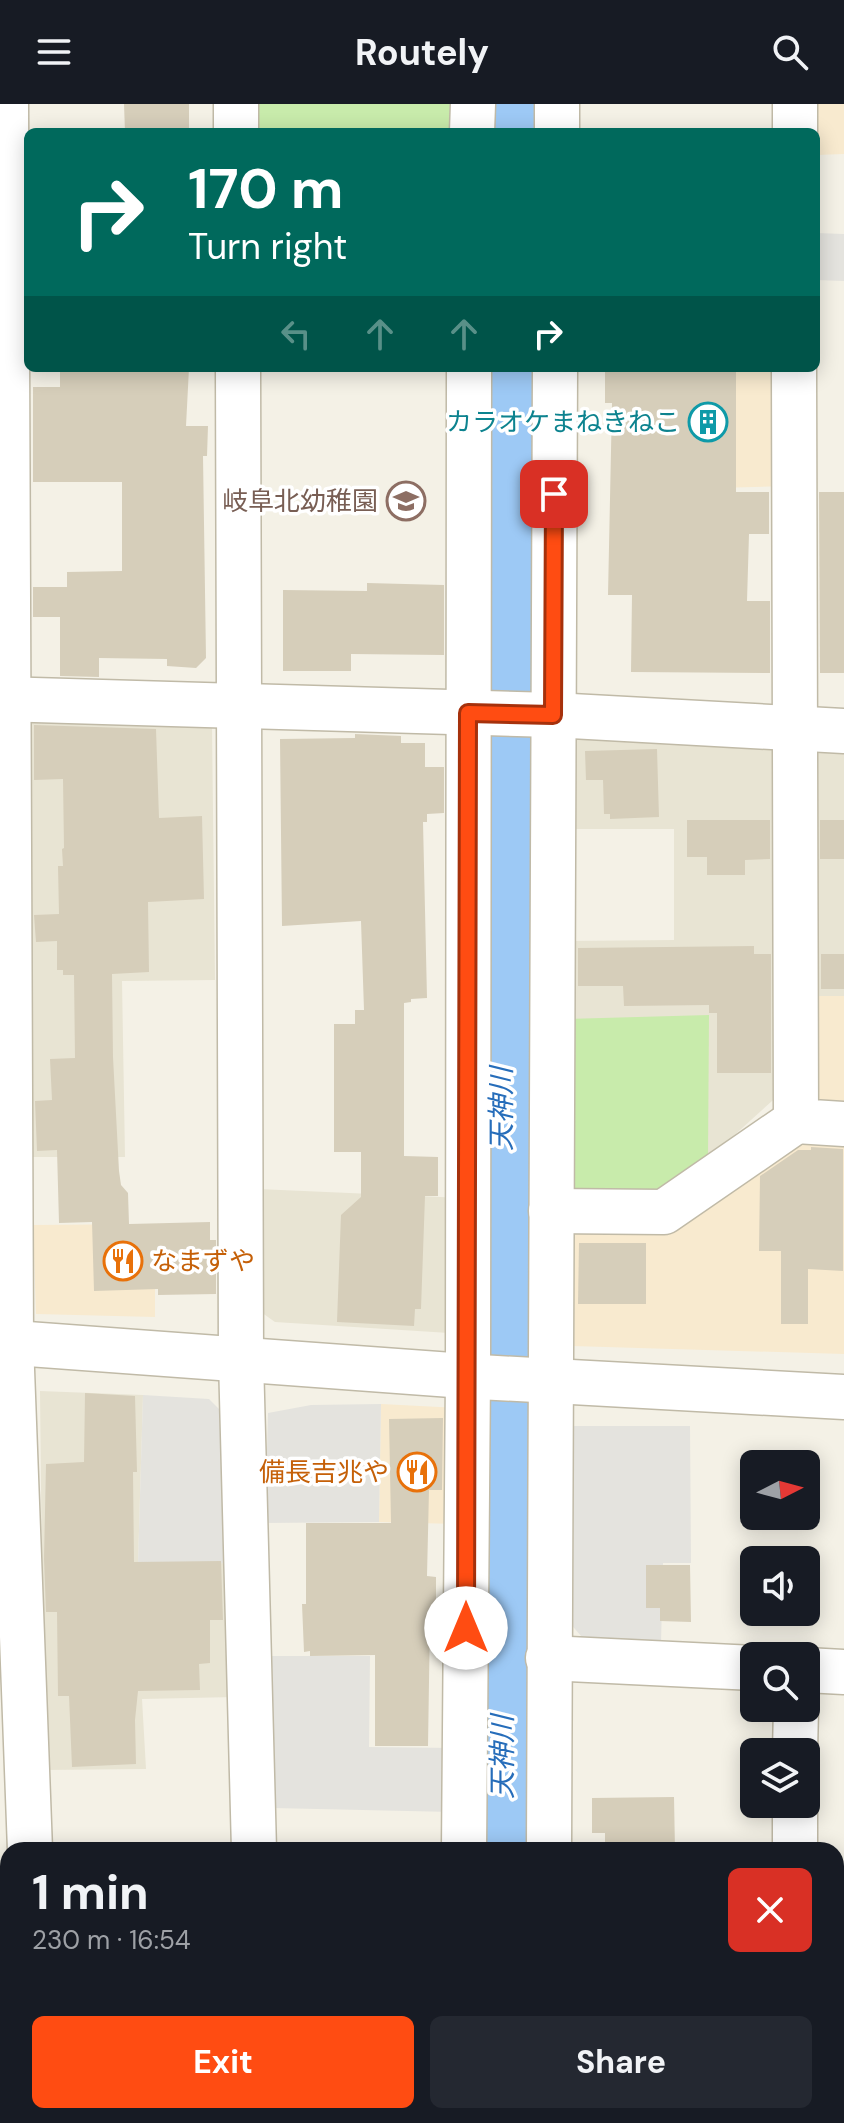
<!DOCTYPE html>
<html lang="en">
<head>
<meta charset="utf-8">
<style>
	body { margin:0; font-family:"DM Sans","Noto Sans JP",sans-serif; background:#242831; color:#f1f3f6; height:100vh; display:flex; flex-direction:column; font-size:30px; white-space:nowrap }
	* { box-sizing:border-box; margin:0 }
	p { font-size:26px; color:#9ea1a6 }
	.icon { flex:none; width:44px; height:44px; fill:none; stroke:currentColor; stroke-width:2; stroke-linecap:round; stroke-linejoin:round }
	.map { position:relative; flex:1; overflow:hidden }
	.details { position:absolute; left:0px; top:1738px; width:844px; height:282px; display:flex; flex-direction:column; background:#171b24; border-radius:24px 24px 0 0; box-shadow:0 4px 20px #0003 }
	.details>* { flex:none }
	.guide { position:absolute; left:24px; top:24px; width:796px; height:244px; border-radius:12px; box-shadow:0 4px 20px #0003; background:#00695c; color:#fff; overflow:hidden }
	.needle { width:52px; rotate:84deg }
	.controls { position:absolute; left:740px; top:1346px; display:grid; gap:16px }
	.controls a { display:grid; place-items:center; width:80px; height:80px; border-radius:12px; background:#171b24; box-shadow:0 4px 20px #0003; font-size:40px }
	.pin { position:absolute; display:grid; place-items:center; width:68px; height:68px; color:#fff; margin:-34px; border-radius:16px; box-shadow:0 4px 12px #0006 }
	.me { position:absolute; width:88px; margin:-44px; rotate:0deg; stroke-linejoin:round; filter:drop-shadow(0 0 6px #0008) }
	.turn { display:flex; align-items:center; gap:28px; height:168px; padding:0 32px; font-size:36px }
	.turn .icon { width:104px; height:104px; stroke-width:2.5 }
	.turn b { display:block; font-size:56px; line-height:68px }
	.lanes { display:flex; align-items:center; height:76px; padding:0 32px; background:#0003; justify-content:center; gap:40px; direction:ltr }
	.lanes .off { opacity:.35 }
	.round { display:grid; place-items:center; flex:none; width:84px; height:84px; border-radius:12px; background:#242831 }
	.head { display:flex; align-items:center; justify-content:space-between; height:136px; padding:0 32px }
	h1 { font-size:48px; font-weight:700; line-height:60px }
	.cta { display:flex; gap:16px; margin-top:auto; padding:16px 32px }
	.cta a { flex:1; height:92px; border-radius:12px; background:#ff4c12; color:#fff; font-size:32px; font-weight:700; line-height:92px; text-align:center }
	.cta a+a { background:#242831; color:#f1f3f6 }
	header { display:flex; justify-content:space-between; align-items:center; height:104px; padding:0 32px; background:#171b24; font-size:36px; font-weight:700 }
	.map>svg:first-child { display:block }
</style>
</head>
<body>
<header><svg class="icon" aria-label="menu" viewBox="0 0 24 24"><path d="M4 6h16M4 12h16M4 18h16"/></svg>Routely<svg class="icon" aria-label="search" viewBox="0 0 24 24"><circle cx="10" cy="10" r="6"/><path d="M15 15l6 6"/></svg></header>
<div class="map">
<svg width="844" height="2019" viewBox="0 0 844 2019">
	<rect width="100%" height="100%" fill="#f4f1e6"/>
	<g fill="#e8e4d3">
		<polygon points="36,609 196,611 212,623 215,876 122,877 125,1053 30,1053 22,624"/>
		<polygon points="579,629 767,640 782,652 782,988 708,1055 566,915 566,837 674,836 674,725 566,725 567,641"/>
		<polygon points="818,645 844,646 844,892 805,892 810,655"/>
		<polygon points="258,1085 463,1094 465,1230 275,1218 261,1208"/>
		<polygon points="40,1287 143,1291 138,1460 231,1459 235,1593 142,1595 146,1665 44,1666"/>
		<rect x="641" y="2012" width="138" height="7"/>
	</g>
	<g fill="#f8eacf">
		<polygon points="812,0 844,0 844,50 816,51"/>
		<polygon points="677,264 784,264 787,382 677,385"/>
		<polygon points="805,892 844,892 844,1005 816,1004"/>
		<polygon points="808,1029 844,1031 844,1250 572,1242 568,1154 579,1118"/>
		<polygon points="155,1120 155,1213 36,1210 33,1121"/>
		<polygon points="381,1300 459,1304 457,1420 379,1418"/>
	</g>
	<g fill="#c8ebab">
		<polygon points="246,0 464,0 463,28 246,28"/>
		<polygon points="709,911 708,1055 661,1095 579,1094 569,1073 566,915"/>
	</g>
	<g fill="#e4e3de">
		<polygon points="816,129 844,130 844,177 816,176"/>
		<polygon points="143,1291 209,1295 225,1311 231,1459 138,1460"/>
		<polygon points="381,1300 379,1418 265,1419 268,1309 311,1301"/>
		<polygon points="574,1322 690,1322 691,1459 663,1459 661,1539 582,1533 568,1517"/>
		<polygon points="269,1552 370,1552 369,1643 454,1644 453,1708 272,1704"/>
		<polygon points="836,1859 844,1859 844,2019 809,2019 810,2012 836,2012"/>
	</g>
	<g fill="none" stroke-linecap="round" stroke-linejoin="round">
		<g stroke="#9dc9f5" stroke-width="64">
			<polyline points="510,28 510,0"/>
			<polyline points="503,1746 501,716 508,264"/>
			<polyline points="503,2019 503,2012"/>
		</g>
	</g>
	<g fill="#d6ceba">
		<polygon points="124,0 189,0 189,28 125,28"/>
		<polygon points="60,264 189,264 186,322 208,322 207,352 203,352 206,554 196,564 167,562 167,555 99,554 99,573 60,572 60,513 33,513 33,483 67,483 67,468 122,467 122,378 33,378 33,283 60,283"/>
		<polygon points="605,264 736,264 736,388 769,388 769,430 749,430 747,497 770,497 770,569 631,568 632,491 608,491 612,299 605,299"/>
		<polygon points="819,388 844,388 844,569 820,569"/>
		<polygon points="367,479 444,481 444,551 351,550 351,567 283,567 283,486 367,487"/>
		<polygon points="34,621 156,625 159,714 202,712 204,795 148,798 149,868 112,870 113,953 119,1067 121,1081 128,1089 129,1120 210,1118 210,1136 216,1136 216,1190 158,1191 158,1185 94,1187 92,1118 59,1119 57,1046 37,1047 35,997 52,996 50,955 75,954 74,871 63,871 63,866 57,866 57,837 36,838 34,811 59,810 58,762 63,762 62,745 64,744 63,675 34,676"/>
		<polygon points="355,630 401,632 401,639 425,639 425,663 444,663 444,709 427,710 427,718 423,718 427,894 411,895 411,898 404,899 404,1052 438,1053 438,1092 425,1092 421,1205 415,1205 414,1222 337,1218 341,1111 361,1093 361,1048 334,1048 334,920 355,920 355,906 364,906 361,817 282,822 280,635 355,634"/>
		<polygon points="657,645 659,713 610,715 610,710 604,710 603,676 586,676 585,647"/>
		<polygon points="687,716 770,716 770,755 745,756 745,771 707,771 707,753 687,753"/>
		<rect x="820" y="716" width="24" height="39"/>
		<polygon points="754,842 754,850 771,850 771,969 717,969 717,909 709,909 709,901 624,902 623,882 578,882 578,844"/>
		<rect x="821" y="850" width="23" height="35"/>
		<polygon points="811,1043 843,1045 843,1167 808,1165 808,1220 781,1220 781,1147 759,1147 760,1072 798,1046 811,1046"/>
		<polygon points="579,1139 646,1139 646,1200 578,1200"/>
		<polygon points="85,1289 135,1292 137,1368 133,1368 134,1458 221,1457 223,1516 210,1516 210,1559 199,1560 200,1586 138,1587 135,1616 136,1660 72,1663 69,1592 58,1592 57,1508 46,1508 44,1455 46,1360 84,1358"/>
		<polygon points="443,1314 442,1386 429,1386 427,1472 436,1473 436,1513 430,1513 428,1642 375,1642 375,1551 310,1552 310,1547 304,1548 302,1500 306,1500 306,1419 391,1419 389,1315"/>
		<polygon points="646,1461 690,1461 691,1518 660,1517 660,1504 646,1504"/>
		<polygon points="674,1693 675,1746 605,1746 605,1729 592,1729 592,1694"/>
	</g>
	<g fill="none" stroke-linecap="round" stroke-linejoin="round">
		<defs>
			<g id="minor">
				<polyline points="6,0 11,1239 30,1746"/>
				<polyline points="236,0 236,28"/>
				<polyline points="472,28 473,0"/>
				<polyline points="557,28 557,0"/>
				<polyline points="795,28 795,0"/>
				<polyline points="238,264 241,1255 254,1746"/>
				<polyline points="794,264 796,1017 844,1020"/>
				<polyline points="0,595 553,611 844,627"/>
				<polyline points="551,1107 664,1108 796,1017"/>
				<polyline points="0,1238 479,1273 844,1293"/>
				<polyline points="548,1554 754,1564"/>
				<polyline points="806,1566 844,1568"/>
				<polyline points="795,1648 796,1604"/>
				<polyline points="464,1746 468,1271 469,264"/>
				<polyline points="549,1746 555,264"/>
				<polyline points="795,1746 795,1700"/>
				<polyline points="0,1991 8,1992"/>
				<polyline points="40,2012 40,2019"/>
				<polyline points="106,2012 138,2019"/>
				<polyline points="261,2012 261,2019"/>
				<polyline points="551,2012 551,2019"/>
				<polyline points="462,2019 462,2012"/>
				<polyline points="793,2019 793,2012"/>
			</g>
		</defs>
		<use href="#minor" stroke="#c0baa7" stroke-width="47"/>
		<use href="#minor" stroke="#fff" stroke-width="44"/>
	</g>
	<g fill="none" stroke-linecap="round" stroke-linejoin="round">
		<defs>
			<polyline id="route" points="466,1524 468,609 553,611 554,390"/>
		</defs>
		<use href="#route" stroke="#a6310c" stroke-width="20"/>
		<use href="#route" stroke="#ff4c12" stroke-width="14"/>
	</g>
	<defs>
		<symbol id="building-ring" viewBox="-11 -11 22 22"><circle r="9.5" fill="#fff" stroke="#0f9aa8" stroke-width="1.5"/><path d="M-4-6H4V6H1V3H-1V6H-4ZM-2.5-4.3h1.7v1.8h-1.7ZM.8-4.3h1.7v1.8H.8ZM-2.5-1h1.7V.8h-1.7ZM.8-1h1.7V.8H.8Z" fill="#0f9aa8"/></symbol>
		<symbol id="school-ring" viewBox="-11 -11 22 22"><circle r="9.5" fill="#fff" stroke="#8d6e63" stroke-width="1.5"/><path d="M0-5L7-2L0 1L-7-2ZM-4 1L0 2.5L4 1V4Q0 6-4 4Z" fill="#8d6e63"/></symbol>
		<symbol id="restaurant-ring" viewBox="-11 -11 22 22"><circle r="9.5" fill="#fff" stroke="#e8710a" stroke-width="1.5"/><path d="M-5-6h1v4h1v-4h1v4h1v-4h1v5L-1.5 .5V6h-2V.5L-5-1ZM5-6V6H3V1.5H1.5Q1.5-4 5-6Z" fill="#e8710a"/></symbol>
	</defs>
	<g fill-rule="evenodd">
		<use href="#building-ring" x="686" y="296" width="44" height="44"/>
		<use href="#school-ring" x="384" y="375" width="44" height="44"/>
		<use href="#restaurant-ring" x="101" y="1135" width="44" height="44"/>
		<use href="#restaurant-ring" x="395" y="1346" width="44" height="44"/>
	</g>
	<g text-anchor="middle" dominant-baseline="central" stroke-width="7" stroke-linejoin="round" paint-order="stroke">
		<g font-size="26" fill="#0d838f" stroke="#fff" text-anchor="end">
			<text x="680" y="318">カラオケまねきねこ</text>
		</g>
		<g font-size="26" fill="#785e54" stroke="#fff" text-anchor="end">
			<text x="378" y="397">岐阜北幼稚園</text>
		</g>
		<g font-size="26" fill="#c56008" stroke="#fff" text-anchor="start">
			<text x="151" y="1157">なまずや</text>
			<text x="389" y="1368" text-anchor="end">備長吉兆や</text>
		</g>
		<g font-size="28" font-style="italic" fill="#266dba" stroke="#fff">
			<text transform="translate(501 1005) rotate(-90)">天神川</text>
			<text transform="translate(502 1653) rotate(-90)">天神川</text>
		</g>
	</g>
</svg>
<div class="controls">
<a><svg class="needle" viewBox="-14 -14 28 28"><path d="M0-13l5 13h-10z" fill="#e53935"/><path d="M0 13l5-13h-10z" fill="#9ea1a6"/></svg></a>
<a><svg class="icon" aria-label="sound" viewBox="0 0 24 24"><path d="M4 9h4l5-4v14l-5-4H4zM17 9q2 3 0 6"/></svg></a>
<a><svg class="icon" aria-label="search" viewBox="0 0 24 24"><circle cx="10" cy="10" r="6"/><path d="M15 15l6 6"/></svg></a>
<a><svg class="icon" aria-label="layers" viewBox="0 0 24 24"><path d="M12 4l9 5-9 5-9-5zM3 14l9 5 9-5"/></svg></a>
</div>
<div class="pin" style="left:554px;top:390px;background:#d93025"><svg class="icon" aria-label="arrive" viewBox="0 0 24 24"><path d="M6 21V4h12l-3 4 3 4H6"/></svg></div>
<svg class="me" style="left:466px;top:1524px" viewBox="-20 -20 40 40"><circle r="19" fill="#fff"/><path d="M0-13L10 11 0 6-10 11z" fill="#ff4c12"/></svg>
<div class="guide">
<div class="turn"><svg class="icon" aria-label="right" viewBox="0 0 24 24"><path d="M7 20v-9h11M14 6l5 5-5 5"/></svg><div><b>170 m</b>Turn right</div></div>
<div class="lanes"><svg class="icon off" aria-label="left" viewBox="0 0 24 24"><path d="M17 20v-9H6M10 6l-5 5 5 5"/></svg><svg class="icon off" aria-label="ahead" viewBox="0 0 24 24"><path d="M12 20V5M6 11l6-6 6 6"/></svg><svg class="icon off" aria-label="ahead" viewBox="0 0 24 24"><path d="M12 20V5M6 11l6-6 6 6"/></svg><svg class="icon" aria-label="right" viewBox="0 0 24 24"><path d="M7 20v-9h11M14 6l5 5-5 5"/></svg></div>
</div>
<section class="details">
<div class="head"><div><h1>1 min</h1><p>230 m · 16:54</p></div><a class="round" style="background:#d93025;color:#fff"><svg class="icon" aria-label="close" viewBox="0 0 24 24"><path d="M6 6l12 12M18 6L6 18"/></svg></a></div>
<div class="cta"><a>Exit</a><a>Share</a></div>
</section>
</div>
</body>
</html>
